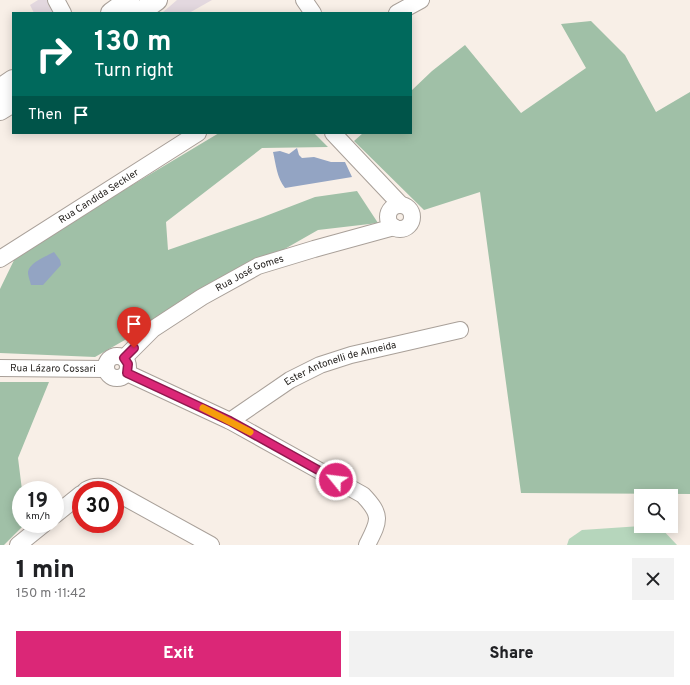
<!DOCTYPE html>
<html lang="en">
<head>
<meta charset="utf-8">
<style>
	body { margin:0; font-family:Overpass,sans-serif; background:#f2f2f2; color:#202124; height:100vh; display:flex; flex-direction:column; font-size:15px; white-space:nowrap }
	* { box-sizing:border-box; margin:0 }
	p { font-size:13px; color:#757577 }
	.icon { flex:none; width:22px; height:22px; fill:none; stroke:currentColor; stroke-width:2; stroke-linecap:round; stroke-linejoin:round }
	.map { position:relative; height:545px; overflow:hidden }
	.drawer { display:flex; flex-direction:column; background:#fff; flex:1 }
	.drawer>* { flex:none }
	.guide { position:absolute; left:12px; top:12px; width:400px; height:122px; border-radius:0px; box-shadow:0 2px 10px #0003; background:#00695c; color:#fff; overflow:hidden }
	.controls { position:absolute; left:634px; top:489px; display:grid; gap:8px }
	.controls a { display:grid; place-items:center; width:44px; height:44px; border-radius:0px; background:#fff; box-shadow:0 2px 10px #0003; font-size:20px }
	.speed { position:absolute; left:12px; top:481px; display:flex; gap:8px; font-size:20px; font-weight:700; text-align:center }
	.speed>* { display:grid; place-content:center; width:52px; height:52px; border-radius:50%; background:#fff; box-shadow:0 2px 10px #0003; line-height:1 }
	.speed small { font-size:10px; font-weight:400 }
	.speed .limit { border:6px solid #d22; background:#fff; color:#111 }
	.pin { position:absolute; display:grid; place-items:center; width:34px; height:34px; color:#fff; margin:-41px -17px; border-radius:50% 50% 50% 0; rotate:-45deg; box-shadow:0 0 4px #0007 }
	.pin .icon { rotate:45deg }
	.me { position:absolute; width:44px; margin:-22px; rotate:299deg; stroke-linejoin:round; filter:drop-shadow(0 0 3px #0008) }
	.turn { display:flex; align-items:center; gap:14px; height:84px; padding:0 16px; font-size:18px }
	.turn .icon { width:52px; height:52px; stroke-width:2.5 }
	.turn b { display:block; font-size:28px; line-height:34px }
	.then { display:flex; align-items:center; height:38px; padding:0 16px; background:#0003; gap:8px; font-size:15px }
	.round { display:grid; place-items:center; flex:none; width:42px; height:42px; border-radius:0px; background:#f2f2f2 }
	.summary { display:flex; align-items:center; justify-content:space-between; height:68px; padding:0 16px }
	h1 { font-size:24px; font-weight:800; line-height:30px }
	.primary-button { display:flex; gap:8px; margin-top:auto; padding:8px 16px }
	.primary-button a { flex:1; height:46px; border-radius:0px; background:#db2777; color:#fff; font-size:16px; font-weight:800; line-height:46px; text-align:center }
	.primary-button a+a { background:#f2f2f2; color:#202124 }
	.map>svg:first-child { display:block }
</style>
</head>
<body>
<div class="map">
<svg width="690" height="545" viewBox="0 0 690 545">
	<rect width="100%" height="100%" fill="#f8efe7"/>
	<polygon fill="#b6d6bc" points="641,526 659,526 677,545 567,545 569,539 582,530"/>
	<g fill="#a0c0a7">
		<polygon points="591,21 625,55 656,112 690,92 690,494 521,493 480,192 424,210 354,141 363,133 411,133 411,91 432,71 465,45 521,113 586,68 561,24"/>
		<polygon points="219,133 314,133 328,147 262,148 166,222 168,250 263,217 315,197 357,191 378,223 318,230 95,357 0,353 0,289 17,254"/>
		<polygon points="0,382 49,382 18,458 22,490 21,524 25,524 4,545 0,545"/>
	</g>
	<g fill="#93a4c3">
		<path d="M 297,148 L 299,155 L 302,158 L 314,157 L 331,162 L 345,162 L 352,177 L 285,188 C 277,178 276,165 273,152 L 280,151 L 289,154 Z"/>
		<path d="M 54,252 L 60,260 L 61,265 L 43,285 L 31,285 C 30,281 28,276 28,273 C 28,263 47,256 54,252 Z"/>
	</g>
	<g fill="#e3d8df">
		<polygon points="38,0 48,0 56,13 34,13 30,5"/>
		<polygon points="177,0 212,0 189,13 162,13"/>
	</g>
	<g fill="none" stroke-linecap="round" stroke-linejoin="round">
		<defs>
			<g id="minor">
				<polyline points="56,0 63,13"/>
				<polyline points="304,0 313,13"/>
				<polyline points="397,13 421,0"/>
				<polyline points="333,133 401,205"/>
				<circle cx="400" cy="217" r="12"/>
				<path id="s1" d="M 0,259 L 198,133"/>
				<circle cx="117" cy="367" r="11"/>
				<path id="s2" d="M 124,358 L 153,329 L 202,297 L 258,266 L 314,249 L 394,227"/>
				<path id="s3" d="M 0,368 L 106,369"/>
				<path d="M 127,373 L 230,421 L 363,495 C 383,516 379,521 367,545"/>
				<path id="s4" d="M 230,421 L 290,380 L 320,365 L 351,355 L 460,330"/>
				<path d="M 86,490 C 95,485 103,486 112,490"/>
				<polyline points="115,492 211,545"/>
				<polyline points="55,515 81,494"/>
				<polyline points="18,545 44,524"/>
			</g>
			<g id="major">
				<polyline points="111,13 129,0"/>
				<polyline points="139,13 157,0"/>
				<polyline points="0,89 13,80"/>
				<polyline points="0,110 13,102"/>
			</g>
		</defs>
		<use href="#minor" stroke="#a9a099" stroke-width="18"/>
		<use href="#major" stroke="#a9a099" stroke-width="22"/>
		<use href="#minor" stroke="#fff" stroke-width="16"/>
		<use href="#major" stroke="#fff" stroke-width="20"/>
	</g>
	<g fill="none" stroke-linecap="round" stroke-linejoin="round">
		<defs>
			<polyline id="route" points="134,348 124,358 128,364 127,373 230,421 336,480"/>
		</defs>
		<use href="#route" stroke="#8e194d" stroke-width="10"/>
		<use href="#route" stroke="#db2777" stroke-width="7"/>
		<polyline stroke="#f59e0b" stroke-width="7" points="203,408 250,432"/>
	</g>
	<g text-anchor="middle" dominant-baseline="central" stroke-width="4" stroke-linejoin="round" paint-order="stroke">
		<g font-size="10" fill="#25221f" stroke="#fefefe">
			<text stroke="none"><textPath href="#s1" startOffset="117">Rua Candida Seckler</textPath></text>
			<text stroke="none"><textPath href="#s2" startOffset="153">Rua José Gomes</textPath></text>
			<text stroke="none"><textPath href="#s4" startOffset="126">Ester Antonelli de Almeida</textPath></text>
			<text stroke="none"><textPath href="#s3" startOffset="53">Rua Lázaro Cossari</textPath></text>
		</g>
	</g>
</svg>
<div class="controls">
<a><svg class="icon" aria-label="search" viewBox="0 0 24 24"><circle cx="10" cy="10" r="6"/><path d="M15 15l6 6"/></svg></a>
</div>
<div class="speed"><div>19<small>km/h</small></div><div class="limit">30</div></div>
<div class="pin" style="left:134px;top:348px;background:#d93025"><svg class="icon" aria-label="arrive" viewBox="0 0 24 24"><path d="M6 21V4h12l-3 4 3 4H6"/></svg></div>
<svg class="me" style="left:336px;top:480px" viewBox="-20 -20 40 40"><circle r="17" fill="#db2777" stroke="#fff" stroke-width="3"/><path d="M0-11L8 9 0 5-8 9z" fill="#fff"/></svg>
<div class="guide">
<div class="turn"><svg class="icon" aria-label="right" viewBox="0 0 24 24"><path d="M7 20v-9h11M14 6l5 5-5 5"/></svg><div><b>130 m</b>Turn right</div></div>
<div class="then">Then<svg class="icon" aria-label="arrive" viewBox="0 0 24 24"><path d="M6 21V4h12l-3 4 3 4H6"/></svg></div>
</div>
</div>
<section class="drawer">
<div class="summary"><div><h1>1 min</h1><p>150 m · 11:42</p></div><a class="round"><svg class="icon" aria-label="close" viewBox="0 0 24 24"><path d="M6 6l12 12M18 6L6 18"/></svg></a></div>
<div class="primary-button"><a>Exit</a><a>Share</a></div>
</section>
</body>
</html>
